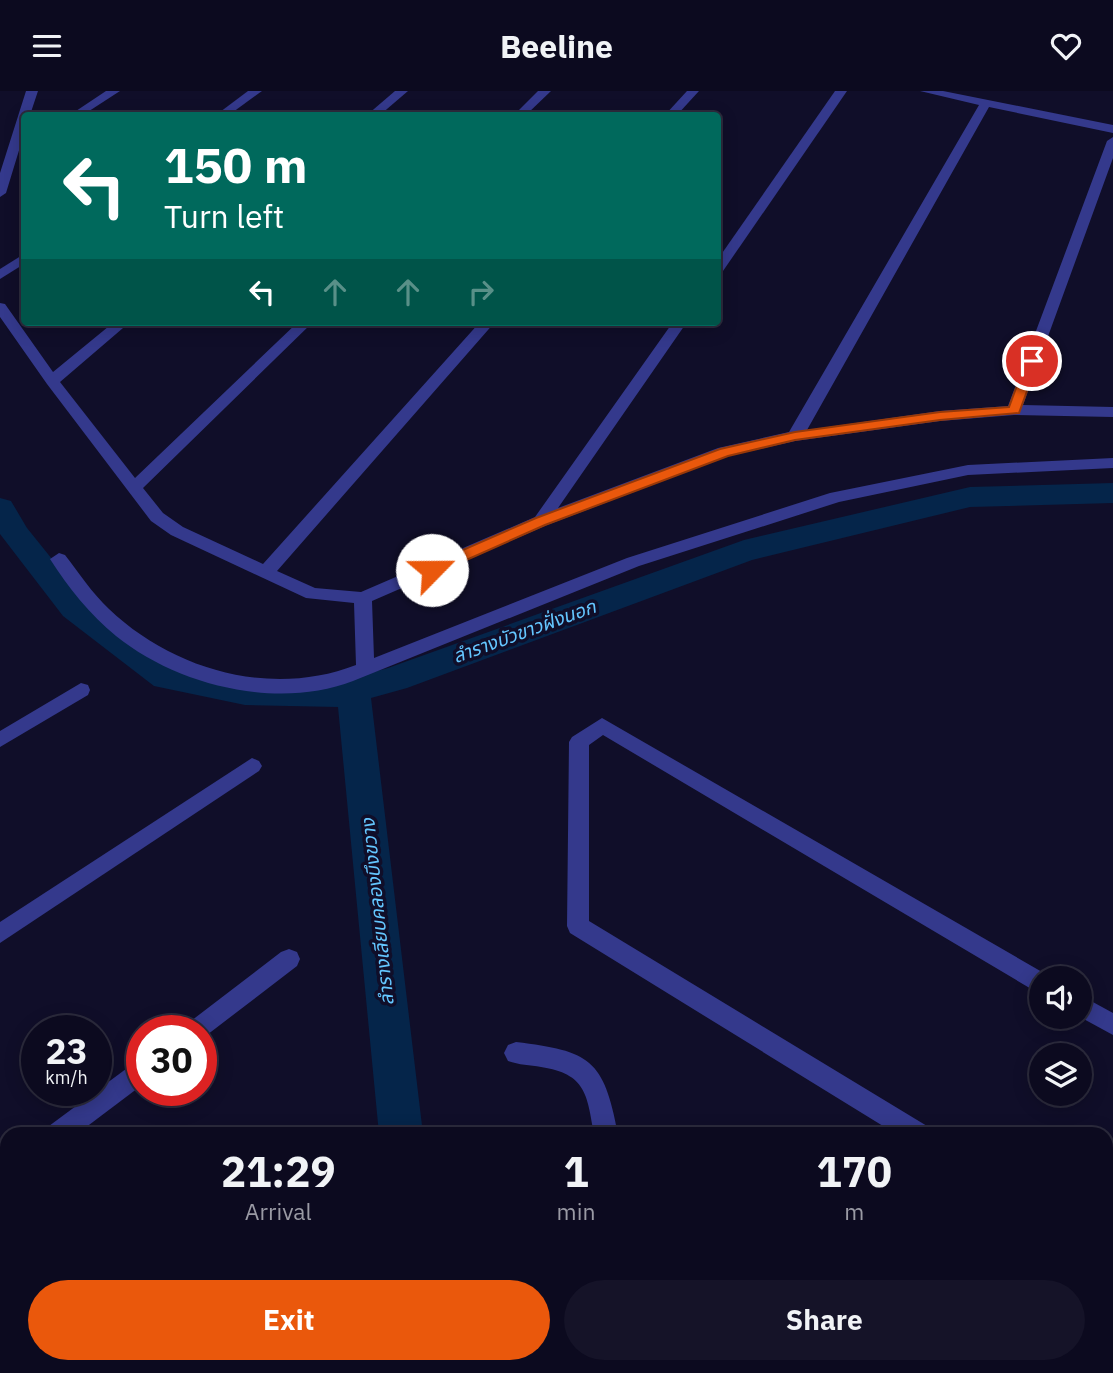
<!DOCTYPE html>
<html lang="en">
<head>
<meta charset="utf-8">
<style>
	body { margin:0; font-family:"IBM Plex Sans","Noto Sans Thai",sans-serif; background:#151328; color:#f1f3f6; height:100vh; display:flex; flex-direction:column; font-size:26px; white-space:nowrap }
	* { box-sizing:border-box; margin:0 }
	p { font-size:23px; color:#9a9aa4 }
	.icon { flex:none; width:38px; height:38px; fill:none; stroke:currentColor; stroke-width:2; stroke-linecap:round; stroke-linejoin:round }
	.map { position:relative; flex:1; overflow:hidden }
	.drawer { position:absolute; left:0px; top:1036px; width:1113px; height:247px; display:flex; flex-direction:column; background:#0c0a1f; border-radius:21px 21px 0 0; box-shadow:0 4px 18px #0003,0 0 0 2px #2c2b3d }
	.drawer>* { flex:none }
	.top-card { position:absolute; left:21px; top:21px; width:700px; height:214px; border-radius:7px; box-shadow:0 4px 18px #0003,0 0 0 2px #2c2b3d; background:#00695c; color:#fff; overflow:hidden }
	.controls { position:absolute; left:1029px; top:875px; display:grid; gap:14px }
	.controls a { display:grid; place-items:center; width:63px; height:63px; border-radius:50%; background:#0c0a1f; box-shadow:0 4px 18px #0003,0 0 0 2px #2c2b3d; font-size:35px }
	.speed { position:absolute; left:21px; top:924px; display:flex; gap:14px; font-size:35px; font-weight:700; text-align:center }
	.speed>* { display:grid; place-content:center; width:91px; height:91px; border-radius:50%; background:#0c0a1f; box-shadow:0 4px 18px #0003,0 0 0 2px #2c2b3d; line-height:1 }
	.speed small { font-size:18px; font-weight:400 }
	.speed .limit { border:10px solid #d22; background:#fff; color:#111 }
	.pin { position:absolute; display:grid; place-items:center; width:60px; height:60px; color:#fff; margin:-30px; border:4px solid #fff; border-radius:50%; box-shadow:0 2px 7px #0007 }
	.me { position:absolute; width:77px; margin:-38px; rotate:67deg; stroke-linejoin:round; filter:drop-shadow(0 0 5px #0008) }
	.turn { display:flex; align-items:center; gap:24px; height:147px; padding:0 28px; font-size:32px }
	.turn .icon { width:91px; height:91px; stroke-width:2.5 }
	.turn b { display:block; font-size:49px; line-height:60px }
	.lanes { display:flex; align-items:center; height:66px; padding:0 28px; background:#0003; justify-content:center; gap:35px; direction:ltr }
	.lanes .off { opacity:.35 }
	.eta { display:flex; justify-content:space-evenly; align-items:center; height:119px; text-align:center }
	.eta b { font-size:42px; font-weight:700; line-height:49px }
	.action { display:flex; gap:14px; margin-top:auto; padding:14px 28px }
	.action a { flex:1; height:80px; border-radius:42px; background:#ea580c; color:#fff; font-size:28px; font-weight:700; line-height:80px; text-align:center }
	.action a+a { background:#151328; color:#f1f3f6 }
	header { display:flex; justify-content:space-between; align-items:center; height:91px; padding:0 28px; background:#0c0a1f; font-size:32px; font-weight:700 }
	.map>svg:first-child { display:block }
</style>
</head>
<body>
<header><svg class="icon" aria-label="menu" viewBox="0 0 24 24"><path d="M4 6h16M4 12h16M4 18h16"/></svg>Beeline<svg class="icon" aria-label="heart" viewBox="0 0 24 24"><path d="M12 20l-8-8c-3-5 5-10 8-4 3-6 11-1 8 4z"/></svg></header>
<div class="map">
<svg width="1113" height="1282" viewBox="0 0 1113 1282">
	<rect width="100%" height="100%" fill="#100e29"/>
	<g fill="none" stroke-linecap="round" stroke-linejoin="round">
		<g fill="#05254a" fill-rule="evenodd">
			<polygon points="1113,392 1113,412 970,416 752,469 407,597 371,607 423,1043 379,1043 338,616 245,614 154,595 63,525 0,443 0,407 11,410 27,437 85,509 175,575 245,588 336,591 388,577 744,449 970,396"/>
			<polygon points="414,1276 462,1276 464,1282 414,1282"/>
		</g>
		<g fill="#34398c" fill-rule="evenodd">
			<polygon points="26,0 38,0 30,24 24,24 24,43 6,102 0,106 0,82"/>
			<polygon points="106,0 120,0 83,24 70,24"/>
			<polygon points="248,0 262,0 229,24 216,24"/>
			<polygon points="395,0 408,0 380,24 367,24"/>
			<polygon points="538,0 551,0 526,24 514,24"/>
			<polygon points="687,0 699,0 677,24 665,24"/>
			<polygon points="835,0 847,0 723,180 718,181 718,168"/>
			<path d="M 920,0 L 943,0 L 1113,34 L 1113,42 L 989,16 L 807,339 L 940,320 L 1008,315 L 1107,50 L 1113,46 L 1113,67 L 1023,314 L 1113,316 L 1113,326 L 1014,324 L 940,330 L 795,350 L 728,365 L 547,434 L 372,510 L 374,567 L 627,467 L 830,402 L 968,374 L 1113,367 L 1113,377 L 968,384 L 839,411 L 639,475 L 353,590 C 278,619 178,595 116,545 C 90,524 68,496 50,468 L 59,462 L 65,464 C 79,482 92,502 109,518 C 173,579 271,607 356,574 L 354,512 L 306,507 L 171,444 L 151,430 L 47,293 L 0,226 L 0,212 L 5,213 L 53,281 L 114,231 L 130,231 L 60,291 L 135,387 L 298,231 L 313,231 L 143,397 L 163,422 L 183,436 L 263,473 L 480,231 L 495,231 L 277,480 L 315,497 L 361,501 L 535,426 L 673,231 L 687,231 L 558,417 L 718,357 L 789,341 L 979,14 Z"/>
			<polygon points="24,163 24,173 0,188 0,178"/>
			<polygon points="81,592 88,594 90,599 88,604 0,656 0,640"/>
			<polygon points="602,627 1049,885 1050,887 1041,887 1041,902 1033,899 603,644 589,654 589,830 927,1035 930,1043 896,1043 570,842 567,835 569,651 572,646"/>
			<polygon points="252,667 259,670 262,675 259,680 0,852 0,831"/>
			<polygon points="289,858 297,861 300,868 297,875 203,947 201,940 184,940 187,933 281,861"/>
			<polygon points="1080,904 1113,922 1113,944 1080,926"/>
			<path d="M 516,951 C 590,960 604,968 618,1043 L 594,1043 C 587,1003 586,983 541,976 C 530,974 519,974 508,970 L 504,962 L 508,954 Z"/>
			<polygon points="142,969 142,994 77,1043 46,1043 49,1035 134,972"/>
			<polygon points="7,1070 7,1096 0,1099 0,1073"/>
			<polygon points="1106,1145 1113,1148 1113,1175 1106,1172"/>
			<polygon points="129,1276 161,1276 159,1282 127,1282"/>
			<rect x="623" y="1276" width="26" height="6"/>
			<polygon points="816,1276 849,1276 851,1282 818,1282"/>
		</g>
	</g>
	<polygon fill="#ea580c" stroke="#983908" stroke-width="2" points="1032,267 1038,270 1019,322 940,329 795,349 728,365 545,434 437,482 432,484 424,479 426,475 536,427 720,358 795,341 940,321 1009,316 1026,270"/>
	<g text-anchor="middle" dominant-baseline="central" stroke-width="7" stroke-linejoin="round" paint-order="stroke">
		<g font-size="19" font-style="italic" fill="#64c6ff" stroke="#100e29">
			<text transform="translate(524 540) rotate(-20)">ลำรางบัวขาวฝั่งนอก</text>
			<text transform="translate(377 821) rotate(-96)">ลำรางเลียบคลองบึงขวาง</text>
		</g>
	</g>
</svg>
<div class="controls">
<a><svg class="icon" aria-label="sound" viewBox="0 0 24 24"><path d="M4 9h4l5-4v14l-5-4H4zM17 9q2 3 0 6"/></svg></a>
<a><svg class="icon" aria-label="layers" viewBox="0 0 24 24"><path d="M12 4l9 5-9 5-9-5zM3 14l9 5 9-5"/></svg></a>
</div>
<div class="speed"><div>23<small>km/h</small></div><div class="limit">30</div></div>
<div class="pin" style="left:1032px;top:270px;background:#d93025"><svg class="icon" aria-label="arrive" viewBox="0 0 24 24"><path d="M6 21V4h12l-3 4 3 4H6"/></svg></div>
<svg class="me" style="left:432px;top:479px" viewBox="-20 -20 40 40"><circle r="19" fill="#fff"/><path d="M0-13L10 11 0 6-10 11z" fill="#ea580c"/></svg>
<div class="top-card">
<div class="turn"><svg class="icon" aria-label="left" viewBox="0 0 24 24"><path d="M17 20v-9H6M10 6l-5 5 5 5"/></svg><div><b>150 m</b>Turn left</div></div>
<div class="lanes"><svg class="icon" aria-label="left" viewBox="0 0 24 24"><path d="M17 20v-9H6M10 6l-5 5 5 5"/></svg><svg class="icon off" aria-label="ahead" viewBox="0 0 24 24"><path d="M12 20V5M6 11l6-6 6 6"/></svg><svg class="icon off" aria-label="ahead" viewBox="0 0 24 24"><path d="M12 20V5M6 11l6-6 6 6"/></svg><svg class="icon off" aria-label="right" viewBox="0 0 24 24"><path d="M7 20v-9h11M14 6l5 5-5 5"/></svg></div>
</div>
<section class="drawer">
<div class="eta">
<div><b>21:29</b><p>Arrival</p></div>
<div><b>1</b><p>min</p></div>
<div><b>170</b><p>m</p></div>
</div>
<div class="action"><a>Exit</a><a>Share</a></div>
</section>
</div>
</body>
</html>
